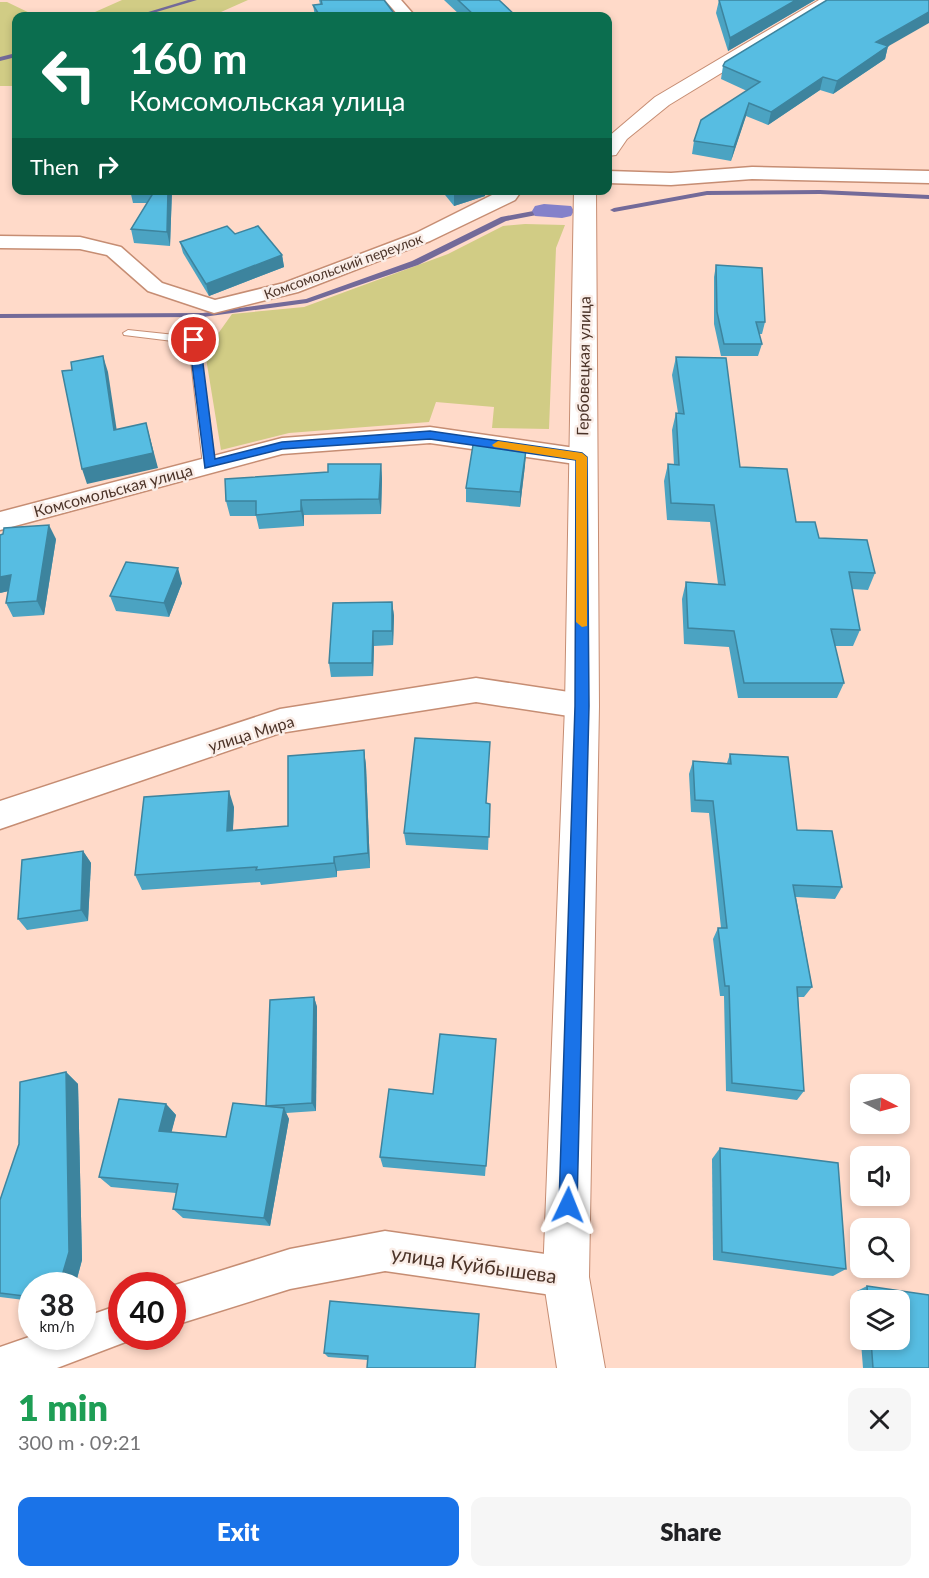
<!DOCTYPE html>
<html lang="en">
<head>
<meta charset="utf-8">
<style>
	body { margin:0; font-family:Lato,sans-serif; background:#f6f6f6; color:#202124; height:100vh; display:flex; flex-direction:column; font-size:22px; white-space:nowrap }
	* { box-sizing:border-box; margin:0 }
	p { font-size:20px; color:#757577 }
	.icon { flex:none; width:33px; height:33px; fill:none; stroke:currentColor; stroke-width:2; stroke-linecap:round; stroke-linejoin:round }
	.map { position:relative; height:1368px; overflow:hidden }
	.drawer { display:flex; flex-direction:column; background:#fff; flex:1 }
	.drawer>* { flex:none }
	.top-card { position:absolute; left:12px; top:12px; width:600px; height:183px; border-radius:12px; box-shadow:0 3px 9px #0003; background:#0b6e4f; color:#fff; overflow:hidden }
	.needle { width:39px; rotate:96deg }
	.buttons { position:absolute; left:850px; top:1074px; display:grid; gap:12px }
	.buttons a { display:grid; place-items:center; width:60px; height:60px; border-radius:12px; background:#fff; box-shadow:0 3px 9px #0003; font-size:30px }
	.speed { position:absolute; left:18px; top:1272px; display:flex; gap:12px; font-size:30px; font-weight:700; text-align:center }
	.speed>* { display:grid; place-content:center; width:78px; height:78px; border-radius:50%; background:#fff; box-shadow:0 3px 9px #0003; line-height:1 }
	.speed small { font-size:15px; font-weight:400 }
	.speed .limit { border:9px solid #d22; background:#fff; color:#111 }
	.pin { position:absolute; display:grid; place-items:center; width:51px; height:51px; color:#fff; margin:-26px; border:3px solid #fff; border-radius:50%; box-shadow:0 2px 6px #0007 }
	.me { position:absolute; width:66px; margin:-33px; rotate:2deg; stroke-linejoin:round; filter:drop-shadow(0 0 4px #0008) }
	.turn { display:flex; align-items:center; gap:21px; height:126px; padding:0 18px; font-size:27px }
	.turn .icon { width:78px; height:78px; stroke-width:2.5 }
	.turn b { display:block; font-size:42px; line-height:51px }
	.then { display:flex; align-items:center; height:57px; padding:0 18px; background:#0003; gap:12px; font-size:22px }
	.round { display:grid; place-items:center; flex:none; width:63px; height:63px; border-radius:12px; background:#f6f6f6 }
	.headline { display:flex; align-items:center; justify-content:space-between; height:102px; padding:0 18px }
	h1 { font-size:36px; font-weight:800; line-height:45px; color:#1e9e55 }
	.action { display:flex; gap:12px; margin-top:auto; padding:12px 18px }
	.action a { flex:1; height:69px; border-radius:12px; background:#1a73e8; color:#fff; font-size:24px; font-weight:800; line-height:69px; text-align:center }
	.action a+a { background:#f6f6f6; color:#202124 }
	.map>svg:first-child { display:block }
</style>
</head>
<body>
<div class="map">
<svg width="929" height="1368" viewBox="0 0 929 1368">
	<rect width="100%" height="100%" fill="#ffdac9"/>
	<g fill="#d1cc85">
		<polygon points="122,0 248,0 212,16 86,16"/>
		<polygon points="0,2 7,2 36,16 16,16 16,86 0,86"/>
		<polygon points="525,224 565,225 556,248 549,429 492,428 494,407 436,402 429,422 289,433 221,450 205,352 232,314 304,307 448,254 503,226"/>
	</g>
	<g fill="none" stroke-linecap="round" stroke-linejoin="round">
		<g fill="#736a99" fill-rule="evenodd">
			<polygon points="188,0 197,0 143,16 135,16"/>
			<polygon points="16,53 16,57 0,61 0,57"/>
			<polygon points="820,190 929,195 929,199 820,194 707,195 614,212 610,210 614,208 707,191"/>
			<polygon points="544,209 547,209 547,213 506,221 418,265 307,303 203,317 0,318 0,314 203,313 306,299 412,261 501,217"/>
		</g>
		<polygon fill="#8481ca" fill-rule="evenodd" points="544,204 571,206 574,211 571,216 562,218 535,216 532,211 535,206"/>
		<defs>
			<polygon id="service" points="128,330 194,337 199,340 215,465 213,468 205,468 203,465 189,343 124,335 123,333"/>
			<g id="minor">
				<polygon points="385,0 401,0 415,16 399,16"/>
				<polygon points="752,167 929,171 929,183 752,179 671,185 608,183 608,171 671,173"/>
				<polygon points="502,190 522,190 515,200 430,241 298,292 214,313 148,291 107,255 80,249 0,248 0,236 80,237 121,247 162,283 215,300 284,283 416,233"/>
				<polygon points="430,427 582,449 591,451 594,457 591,463 582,465 430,443 282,454 0,530 0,512 282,438"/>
				<polygon points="476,678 582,694 592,698 596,706 592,714 582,718 476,702 280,733 0,829 0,801 280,709"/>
				<polygon points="385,1231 566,1257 580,1263 586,1277 580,1291 566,1297 385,1271 290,1289 172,1326 172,1286 290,1249"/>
				<polygon points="122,1304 122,1336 136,1338 57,1368 0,1368 0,1347 32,1336 82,1336 82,1318"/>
			</g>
			<g id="tertiary">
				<polygon points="819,0 841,0 669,105 627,139 616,155 608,156 608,137 655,97"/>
				<polygon points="574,190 596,190 599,706 589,1277 605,1368 557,1368 543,1277 565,706"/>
			</g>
		</defs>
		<use href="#service" stroke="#c68d73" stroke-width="2"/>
		<use href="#minor" stroke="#c68d73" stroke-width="3"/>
		<use href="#tertiary" stroke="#c68d73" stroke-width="2"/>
		<use href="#service" fill="#fff" fill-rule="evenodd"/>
		<use href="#minor" fill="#fff" fill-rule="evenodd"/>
		<use href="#tertiary" fill="#fff" fill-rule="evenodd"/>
	</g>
	<g fill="#4ba3c2" fill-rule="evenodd">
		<polygon points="319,0 384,0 396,16 315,16 313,5 320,4"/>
		<polygon points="444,0 499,0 516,16 461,16"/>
		<polygon points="719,0 815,0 728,51 716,13"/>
		<polygon points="888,46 885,59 833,94 820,90 768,125 746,116 731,161 692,154 694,141 747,91 721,79 723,66"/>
		<polygon points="130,190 172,190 170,246 134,243 131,229 147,203 133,203"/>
		<polygon points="441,190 485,190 485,196 454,206"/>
		<polygon points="235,234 282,255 284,267 209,296 183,253 180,242"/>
		<polygon points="716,265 765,322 762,334 759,334 762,344 758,356 721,356 714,324 714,277"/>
		<polygon points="676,357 740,467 796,522 819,538 875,573 868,590 852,589 860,630 853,646 835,646 844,683 837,698 738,698 729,647 684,644 682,599 686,582 718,584 710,522 667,520 664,481 668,464 674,465 672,430 676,413 678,413 672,375"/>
		<polygon points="526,450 525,465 520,507 466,502 466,488"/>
		<polygon points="381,464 382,479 381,514 304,515 304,526 259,529 256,516 230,516 226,501 328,472"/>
		<polygon points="56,539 44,615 13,617 6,603 8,591 0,593"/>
		<polygon points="182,583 169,617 116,611 110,596"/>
		<polygon points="392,602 394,616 393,645 374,646 373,676 331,677 329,663"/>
		<polygon points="364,750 366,766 370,868 337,871 337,877 261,885 260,882 142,890 135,875 234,807 233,830 288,826"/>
		<polygon points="730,754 797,830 842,887 835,899 796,897 812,987 804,997 798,997 804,1091 797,1100 726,1091 724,996 720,996 713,939 718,928 721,928 709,813 691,812 689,774 693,761 727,763"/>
		<polygon points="486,803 490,804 488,850 406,845 404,833"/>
		<polygon points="83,851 91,863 88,921 27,930 18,919"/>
		<polygon points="314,997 317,1007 316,1111 286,1113 289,1119 270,1226 183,1218 173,1209 176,1193 111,1187 99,1177 166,1104 176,1115 171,1132 226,1137 266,1106"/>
		<polygon points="496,1039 485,1176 383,1167 380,1157 433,1094"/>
		<polygon points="66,1072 78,1084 82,1260 75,1286 32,1286 32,1301 0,1297 0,1200"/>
		<polygon points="720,1148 846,1269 833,1276 713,1260 712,1159"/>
		<path d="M 867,1286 L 929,1295 L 929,1368 L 863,1368 L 857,1291 ZM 861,1300 L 900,1300 L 900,1340 L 861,1340 Z"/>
		<polygon points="479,1314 368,1360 328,1357 324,1353"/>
	</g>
	<g fill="#3d849e">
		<polygon points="796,0 815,0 728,51 730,38"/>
		<polygon points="929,12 929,23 873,55 876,42"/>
		<polygon points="888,46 885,59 833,94 837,81"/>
		<polygon points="823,77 820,90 768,125 771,112"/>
		<polygon points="749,103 746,116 731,161 734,147"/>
		<polygon points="168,190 172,190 170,246 167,232"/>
		<polygon points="455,190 485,190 485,196 454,206 454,191"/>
		<polygon points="282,255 284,267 209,296 206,284"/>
		<polygon points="103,356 108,372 119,445 114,430"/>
		<polygon points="146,423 158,468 87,484 82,469"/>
		<polygon points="526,450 525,465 520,507 520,492"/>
		<polygon points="381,464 382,479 381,514 379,499"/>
		<polygon points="301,500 304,515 304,526 301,511"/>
		<polygon points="49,525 56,539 44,615 37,601"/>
		<polygon points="178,568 182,583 169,617 164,603"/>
		<polygon points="11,575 18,589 0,593 0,577"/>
		<polygon points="392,602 394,616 393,645 392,631"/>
		<polygon points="373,631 374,646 373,676 372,663"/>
		<polygon points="364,750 366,766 370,868 368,853"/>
		<polygon points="229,791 234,807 232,846 227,831"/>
		<polygon points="83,851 91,863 88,921 81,910"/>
		<polygon points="334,857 337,871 337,877 334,863"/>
		<polygon points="314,997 317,1007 316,1111 312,1103"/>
		<polygon points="66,1072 78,1084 82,1260 75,1286 59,1286"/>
		<polygon points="166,1104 176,1115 169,1142 159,1131"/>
		<polygon points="284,1108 289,1119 270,1226 264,1218"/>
	</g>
	<g fill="#57bde2" stroke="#3d849e" stroke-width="1.5">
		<polygon points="321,0 384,0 396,16 320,16 313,5 322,4"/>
		<polygon points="458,0 499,0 516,16 475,16"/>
		<polygon points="719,0 796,0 730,38"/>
		<polygon points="827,0 929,0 929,12 876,42 888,46 837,81 823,77 771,112 749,103 734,147 694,141 701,120 760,82 723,66 725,62"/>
		<polygon points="155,190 168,190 167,232 131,229"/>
		<polygon points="227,226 235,234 258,226 282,255 206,284 180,242"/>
		<polygon points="716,265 762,268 765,322 756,322 762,344 724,344 717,312"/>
		<polygon points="103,356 114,430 146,423 153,453 82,469 62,371 72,370 71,362"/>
		<polygon points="676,357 726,358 740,467 787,469 796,522 815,522 819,538 867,540 875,573 849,572 860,630 831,629 844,683 744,683 734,631 688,628 686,582 725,585 714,505 671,503 668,464 679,465 676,413 684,414"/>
		<polygon points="473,445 526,450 520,492 466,488"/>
		<polygon points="328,464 381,464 379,499 301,500 301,511 256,515 256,501 226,501 225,479 328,472"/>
		<polygon points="49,525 37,601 6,603 11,575 0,577 0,535 3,534 4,528"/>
		<polygon points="126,562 178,568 164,603 110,596"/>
		<polygon points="392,602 392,631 373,631 372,663 329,663 333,603"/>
		<polygon points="415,738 490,742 486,803 490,804 489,837 404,833"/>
		<polygon points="364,750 368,853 334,857 334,863 256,870 257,867 135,875 144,797 229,791 227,831 288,826 288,756"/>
		<polygon points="730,754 788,757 797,830 832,831 842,887 793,885 812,987 797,987 804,1091 732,1083 729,986 725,986 718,928 727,928 713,801 695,800 693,761 731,764"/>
		<polygon points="83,851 81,910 18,919 22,860"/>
		<polygon points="314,997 312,1103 266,1106 270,1000"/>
		<polygon points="440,1034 496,1039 486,1166 380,1157 389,1089 433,1094"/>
		<polygon points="66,1072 69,1252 59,1286 32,1286 32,1297 0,1293 0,1200 19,1144 20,1082"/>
		<polygon points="119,1099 166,1104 159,1131 226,1137 233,1103 284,1108 264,1218 173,1209 178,1184 99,1177"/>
		<polygon points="720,1148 838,1163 846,1269 722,1252"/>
		<polygon points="867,1286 929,1295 929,1368 873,1368 871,1340 900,1340 900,1300 868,1300"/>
		<polygon points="330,1301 479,1314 475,1368 367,1368 368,1356 324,1353"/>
	</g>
	<polygon fill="#1a73e8" stroke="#114b97" stroke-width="1.5" points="194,337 200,340 215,459 282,442 430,431 582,453 587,457 589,706 577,1205 575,1212 568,1215 562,1212 559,1205 575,706 576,460 430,439 282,449 205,468 189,340"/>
	<polygon fill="#f59e0b" points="498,441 582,453 587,457 587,626 582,627 576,622 576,460 494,447 492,445"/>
	<g text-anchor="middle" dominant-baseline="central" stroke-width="5" stroke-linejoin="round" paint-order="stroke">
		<g font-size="14" fill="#4b3328" stroke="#faede7">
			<text transform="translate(343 266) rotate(-20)">Комсомольский переулок</text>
		</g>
		<g font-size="16" fill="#4b3328" stroke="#faede7">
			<text transform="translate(583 366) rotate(-89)">Гербовецкая улица</text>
			<text transform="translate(113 490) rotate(-15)">Комсомольская улица</text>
			<text transform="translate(251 733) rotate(-17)">улица Мира</text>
		</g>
		<g font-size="20" fill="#4b3328" stroke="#faede7">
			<text transform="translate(474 1264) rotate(8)">улица Куйбышева</text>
		</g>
	</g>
</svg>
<div class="buttons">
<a><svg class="needle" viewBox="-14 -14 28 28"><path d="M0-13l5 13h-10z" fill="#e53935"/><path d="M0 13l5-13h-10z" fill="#757577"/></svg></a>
<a><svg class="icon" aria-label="sound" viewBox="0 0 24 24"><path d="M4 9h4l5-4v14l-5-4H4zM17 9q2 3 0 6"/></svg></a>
<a><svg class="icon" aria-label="search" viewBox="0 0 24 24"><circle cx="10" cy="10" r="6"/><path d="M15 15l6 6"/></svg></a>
<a><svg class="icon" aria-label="layers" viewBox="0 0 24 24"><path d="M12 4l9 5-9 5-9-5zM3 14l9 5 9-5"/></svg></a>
</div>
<div class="speed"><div>38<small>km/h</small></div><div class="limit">40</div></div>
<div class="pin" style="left:194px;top:340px;background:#d93025"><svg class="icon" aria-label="arrive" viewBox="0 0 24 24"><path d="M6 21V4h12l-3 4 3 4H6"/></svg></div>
<svg class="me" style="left:568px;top:1205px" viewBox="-20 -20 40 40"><path d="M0-17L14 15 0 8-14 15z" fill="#1a73e8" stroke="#fff" stroke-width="4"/></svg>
<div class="top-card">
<div class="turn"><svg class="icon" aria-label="left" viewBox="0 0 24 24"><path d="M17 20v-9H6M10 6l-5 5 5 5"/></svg><div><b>160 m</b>Комсомольская улица</div></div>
<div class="then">Then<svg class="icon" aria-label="right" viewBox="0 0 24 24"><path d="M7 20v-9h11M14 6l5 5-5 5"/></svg></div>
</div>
</div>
<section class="drawer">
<div class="headline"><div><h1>1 min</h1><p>300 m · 09:21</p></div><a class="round"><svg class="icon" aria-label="close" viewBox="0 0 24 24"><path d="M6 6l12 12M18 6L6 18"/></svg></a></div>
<div class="action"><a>Exit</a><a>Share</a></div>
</section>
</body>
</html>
